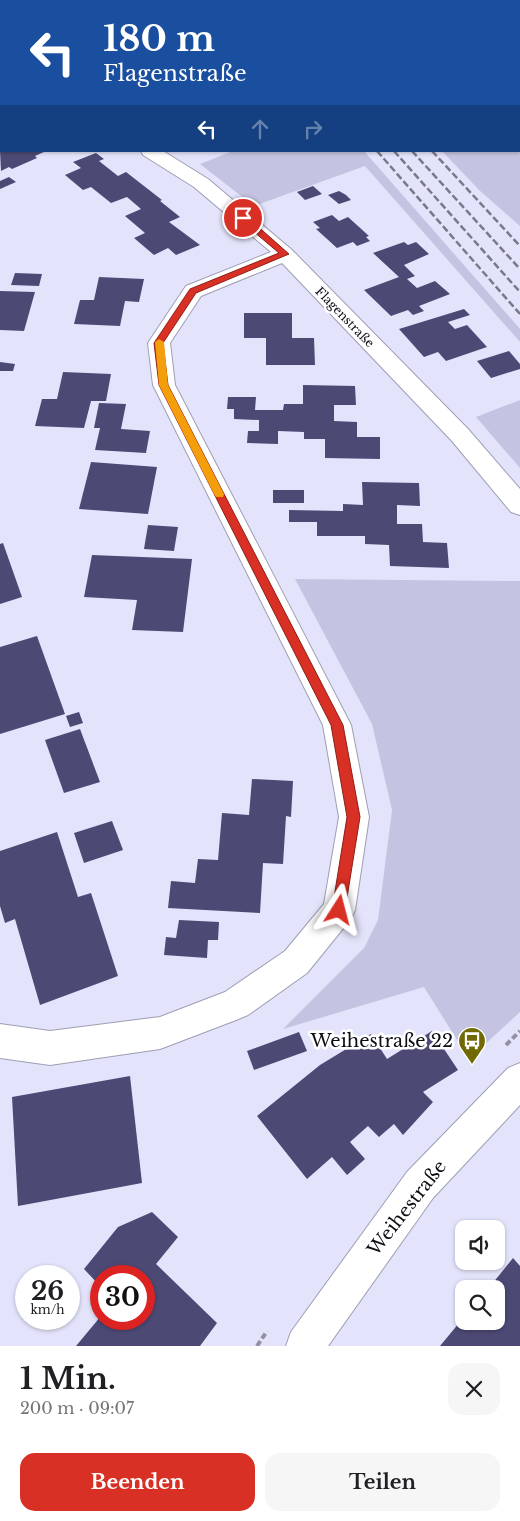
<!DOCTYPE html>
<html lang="de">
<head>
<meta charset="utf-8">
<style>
	body { margin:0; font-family:"Libre Baskerville",serif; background:#f6f6f6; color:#202124; height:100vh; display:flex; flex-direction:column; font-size:19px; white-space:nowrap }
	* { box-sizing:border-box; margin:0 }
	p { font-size:16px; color:#757577 }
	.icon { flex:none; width:28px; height:28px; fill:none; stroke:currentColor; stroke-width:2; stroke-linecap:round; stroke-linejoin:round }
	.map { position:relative; height:1346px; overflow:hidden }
	.details { display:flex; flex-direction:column; background:#fff; flex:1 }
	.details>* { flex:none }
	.guide { position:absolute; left:0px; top:0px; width:520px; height:152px; box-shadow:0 1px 4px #0004; background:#1a4fa0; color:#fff; overflow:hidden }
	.fabs { position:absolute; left:455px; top:1220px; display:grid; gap:10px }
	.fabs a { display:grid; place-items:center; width:50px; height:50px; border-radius:10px; background:#fff; box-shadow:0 1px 4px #0004; font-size:25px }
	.speed { position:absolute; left:15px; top:1265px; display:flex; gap:10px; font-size:25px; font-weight:700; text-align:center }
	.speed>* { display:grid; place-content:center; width:65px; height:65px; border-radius:50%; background:#fff; box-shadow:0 1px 4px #0004; line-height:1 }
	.speed small { font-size:12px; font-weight:400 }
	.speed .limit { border:8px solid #d22; background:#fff; color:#111 }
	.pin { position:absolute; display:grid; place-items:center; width:42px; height:42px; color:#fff; margin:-21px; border:2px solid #fff; border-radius:50%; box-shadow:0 1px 5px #0007 }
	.me { position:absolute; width:55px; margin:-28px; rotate:9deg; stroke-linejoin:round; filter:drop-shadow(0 0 4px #0008) }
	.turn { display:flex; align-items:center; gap:18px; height:105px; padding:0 20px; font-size:22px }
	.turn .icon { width:65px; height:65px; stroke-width:2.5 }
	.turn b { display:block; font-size:35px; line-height:42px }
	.lanes { display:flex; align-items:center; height:48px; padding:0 20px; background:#0003; justify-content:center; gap:25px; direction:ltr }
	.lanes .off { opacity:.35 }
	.round { display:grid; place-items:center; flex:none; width:52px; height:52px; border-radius:15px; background:#f6f6f6 }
	.summary { display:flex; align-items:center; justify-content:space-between; height:85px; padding:0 20px }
	h1 { font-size:30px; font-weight:800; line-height:38px }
	.button { display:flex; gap:10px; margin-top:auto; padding:10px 20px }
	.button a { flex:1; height:58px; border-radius:15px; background:#d93025; color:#fff; font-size:20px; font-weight:800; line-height:58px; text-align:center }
	.button a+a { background:#f6f6f6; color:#202124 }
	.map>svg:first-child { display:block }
</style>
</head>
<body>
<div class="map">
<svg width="520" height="1346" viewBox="0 0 520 1346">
	<rect width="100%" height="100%" fill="#e3e4fb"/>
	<g fill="#c4c4e2">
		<polygon points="520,53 520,226 479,190 442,151 519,151"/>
		<polygon points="233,151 364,151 520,329 520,342 365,166 254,206 200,164"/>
		<polygon points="520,400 520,468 476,417"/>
		<polygon points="295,579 520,581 520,1012 469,1059 424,987 283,1029 364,948 378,920 392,810 372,724"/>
	</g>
	<g fill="#4c4975">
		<polygon points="0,151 46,151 35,156 37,158 12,169 9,167 1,171"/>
		<polygon points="96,153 104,159 99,161 118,176 126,172 162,200 160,201 180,217 169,222 200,245 176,255 168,248 154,255 134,238 145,233 125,216 141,209 127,197 111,203 91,187 83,190 65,175 81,168 73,162"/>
		<polygon points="9,177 16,182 0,189 0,181"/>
		<polygon points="313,186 322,194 305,200 297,192"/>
		<polygon points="339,191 346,195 351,200 339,204 328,195"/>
		<polygon points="332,215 339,221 348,217 369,236 366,237 370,241 357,246 353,242 337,248 316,229 320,228 313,222"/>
		<polygon points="404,242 408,245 416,242 429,254 404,265 415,276 407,279 417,288 435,281 450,294 419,306 424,311 413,315 408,310 391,316 364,290 399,277 373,253"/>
		<polygon points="15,273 42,274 39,286 11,285"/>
		<polygon points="99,277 144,279 139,302 125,301 120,326 74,324 80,300 94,300"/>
		<polygon points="0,291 35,292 24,331 0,330"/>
		<polygon points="464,309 470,315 448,322 455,329 467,325 487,347 446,361 438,352 424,357 399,329"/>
		<polygon points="244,313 292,313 292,338 314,338 315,365 266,365 266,338 244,338"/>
		<polygon points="509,351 520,364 520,369 491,378 477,361"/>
		<polygon points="0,362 15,364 13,371 0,371"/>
		<polygon points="63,372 111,374 106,401 91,401 84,428 35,426 42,399 57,399"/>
		<polygon points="303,385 355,386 356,405 334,405 334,421 357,422 357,437 380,437 380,459 325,458 325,439 304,439 304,432 278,431 278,444 247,443 248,431 259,431 259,420 234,419 234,409 227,409 228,397 256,397 255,410 283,410 284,404 303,404"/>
		<polygon points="99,403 126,404 121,429 150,431 146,453 95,450 100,428 94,428"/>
		<polygon points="91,462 157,467 148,514 79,509"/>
		<polygon points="362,482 419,483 420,506 397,505 397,524 422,524 423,542 447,543 449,568 390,566 389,545 365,544 365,536 317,536 317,522 289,522 289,510 343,511 343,504 363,505"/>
		<rect x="273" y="490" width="31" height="13"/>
		<polygon points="148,525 178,527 174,551 144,549"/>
		<polygon points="3,543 22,597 0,604 0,544"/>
		<polygon points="92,555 192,559 183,632 132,630 137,600 84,597"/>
		<polygon points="37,636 65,714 0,734 0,647"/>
		<polygon points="79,712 83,723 70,727 66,716"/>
		<polygon points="80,729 100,782 64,793 45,740"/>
		<polygon points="252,779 293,781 291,817 286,816 283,864 263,863 260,913 168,908 171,881 195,883 198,859 218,860 222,813 249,815"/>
		<polygon points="112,821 123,850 84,863 74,833"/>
		<polygon points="57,832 78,897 91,893 118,976 40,1005 15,919 5,923 0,906 0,851"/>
		<polygon points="179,920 219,922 218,940 208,940 207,958 164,955 166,937 176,938"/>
		<polygon points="432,1031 458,1070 423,1092 433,1102 403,1135 394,1124 379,1137 368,1126 350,1142 365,1159 347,1175 332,1157 307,1179 257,1116 320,1065 371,1034 387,1059"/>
		<polygon points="299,1032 307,1051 254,1070 247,1051"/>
		<polygon points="130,1076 142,1183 18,1206 12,1097"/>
		<polygon points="152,1212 178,1237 156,1264 217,1323 200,1346 76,1346 101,1316 101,1319 144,1319 144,1276 101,1276 101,1287 84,1269 118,1227"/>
		<polygon points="513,1258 520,1266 520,1346 440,1346 464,1317 464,1321 496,1321 496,1289 488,1289"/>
	</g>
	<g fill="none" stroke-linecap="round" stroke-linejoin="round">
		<defs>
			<g id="street">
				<rect x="0" y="54" width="1" height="11"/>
				<polygon points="141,151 163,151 208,179 292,250 468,429 520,489 520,515 511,512 452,441 282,263 201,296 170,343 175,385 351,725 369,817 355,910 350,920 307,973 248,1015 236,1020 160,1049 50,1065 0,1058 0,1024 50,1031 160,1017 225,992 285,951 324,904 339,817 323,725 153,385 148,343 186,286 271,252 194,187 143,155"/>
			</g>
			<polygon id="secondary" points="520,1063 520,1105 433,1198 328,1346 286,1346 291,1332 407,1172 508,1068"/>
		</defs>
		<use href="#street" stroke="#9e9eb4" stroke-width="2"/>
		<use href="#secondary" stroke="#9e9eb4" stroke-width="2"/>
		<g stroke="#9191a3" stroke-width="4" stroke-dasharray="6 3" stroke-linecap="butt">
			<polyline points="506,1045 520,1031"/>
			<polyline points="257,1346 267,1331"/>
		</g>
		<use href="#street" fill="#fff" fill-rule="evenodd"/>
		<use href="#secondary" fill="#fff" fill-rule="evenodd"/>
		<g stroke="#797989" stroke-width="2.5" stroke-dasharray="7 3" stroke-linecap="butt">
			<polyline points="377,151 520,314"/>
			<polyline points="394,151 520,292"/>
			<polyline points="412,151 520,269"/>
			<polyline points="432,151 520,246"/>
		</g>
	</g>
	<polygon fill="#d93025" stroke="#8d1f18" points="240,216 246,216 289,254 196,293 163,343 168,385 343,725 360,817 345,910 343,915 339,916 334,915 332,910 347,817 331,725 159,385 154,343 190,289 279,253 240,220"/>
	<polygon fill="#f59e0b" points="159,339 164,342 168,385 224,494 223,497 216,497 214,494 159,385 155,342"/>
	<defs>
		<symbol id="bus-pin" viewBox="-11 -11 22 30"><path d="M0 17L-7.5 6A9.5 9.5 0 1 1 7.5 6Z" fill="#716a04" stroke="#fff"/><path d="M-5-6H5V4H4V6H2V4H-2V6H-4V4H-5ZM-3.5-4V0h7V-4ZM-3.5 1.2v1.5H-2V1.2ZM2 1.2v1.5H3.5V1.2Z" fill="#fff"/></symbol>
	</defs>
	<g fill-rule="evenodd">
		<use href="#bus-pin" x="456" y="1025" width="32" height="43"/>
	</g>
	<g text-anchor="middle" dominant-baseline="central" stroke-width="5" stroke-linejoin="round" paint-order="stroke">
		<g font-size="12" fill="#0e0d15" stroke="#fff">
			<text transform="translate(345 317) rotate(46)">Flagenstraße</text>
		</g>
		<g font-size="18" fill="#0e0d15" stroke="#fff" text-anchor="end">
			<text x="453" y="1041">Weihestraße 22</text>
		</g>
		<g font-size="18" fill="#0e0d15" stroke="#fff">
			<text transform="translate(407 1208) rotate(-52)">Weihestraße</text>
		</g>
	</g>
</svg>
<div class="fabs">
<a><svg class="icon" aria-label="sound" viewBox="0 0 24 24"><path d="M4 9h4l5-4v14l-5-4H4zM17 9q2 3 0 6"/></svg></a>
<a><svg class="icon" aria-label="search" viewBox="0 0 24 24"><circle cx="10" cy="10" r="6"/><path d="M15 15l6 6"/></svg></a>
</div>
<div class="speed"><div>26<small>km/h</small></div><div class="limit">30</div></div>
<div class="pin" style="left:243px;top:218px;background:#d93025"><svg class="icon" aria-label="arrive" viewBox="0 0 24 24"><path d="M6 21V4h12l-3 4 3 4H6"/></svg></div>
<svg class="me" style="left:339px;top:910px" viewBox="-20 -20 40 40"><path d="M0-17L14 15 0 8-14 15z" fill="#d93025" stroke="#fff" stroke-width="4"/></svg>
<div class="guide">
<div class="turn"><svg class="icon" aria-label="left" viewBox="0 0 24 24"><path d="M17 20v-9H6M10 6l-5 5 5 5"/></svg><div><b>180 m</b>Flagenstraße</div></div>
<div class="lanes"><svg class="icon" aria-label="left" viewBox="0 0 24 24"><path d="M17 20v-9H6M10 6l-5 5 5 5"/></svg><svg class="icon off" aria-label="ahead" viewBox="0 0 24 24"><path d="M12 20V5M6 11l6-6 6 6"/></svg><svg class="icon off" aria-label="right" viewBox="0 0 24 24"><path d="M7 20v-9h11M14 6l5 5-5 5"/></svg></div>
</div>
</div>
<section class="details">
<div class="summary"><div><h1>1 Min.</h1><p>200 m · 09:07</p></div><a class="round"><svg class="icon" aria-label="close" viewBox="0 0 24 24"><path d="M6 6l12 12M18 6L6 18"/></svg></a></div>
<div class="button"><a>Beenden</a><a>Teilen</a></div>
</section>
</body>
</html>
